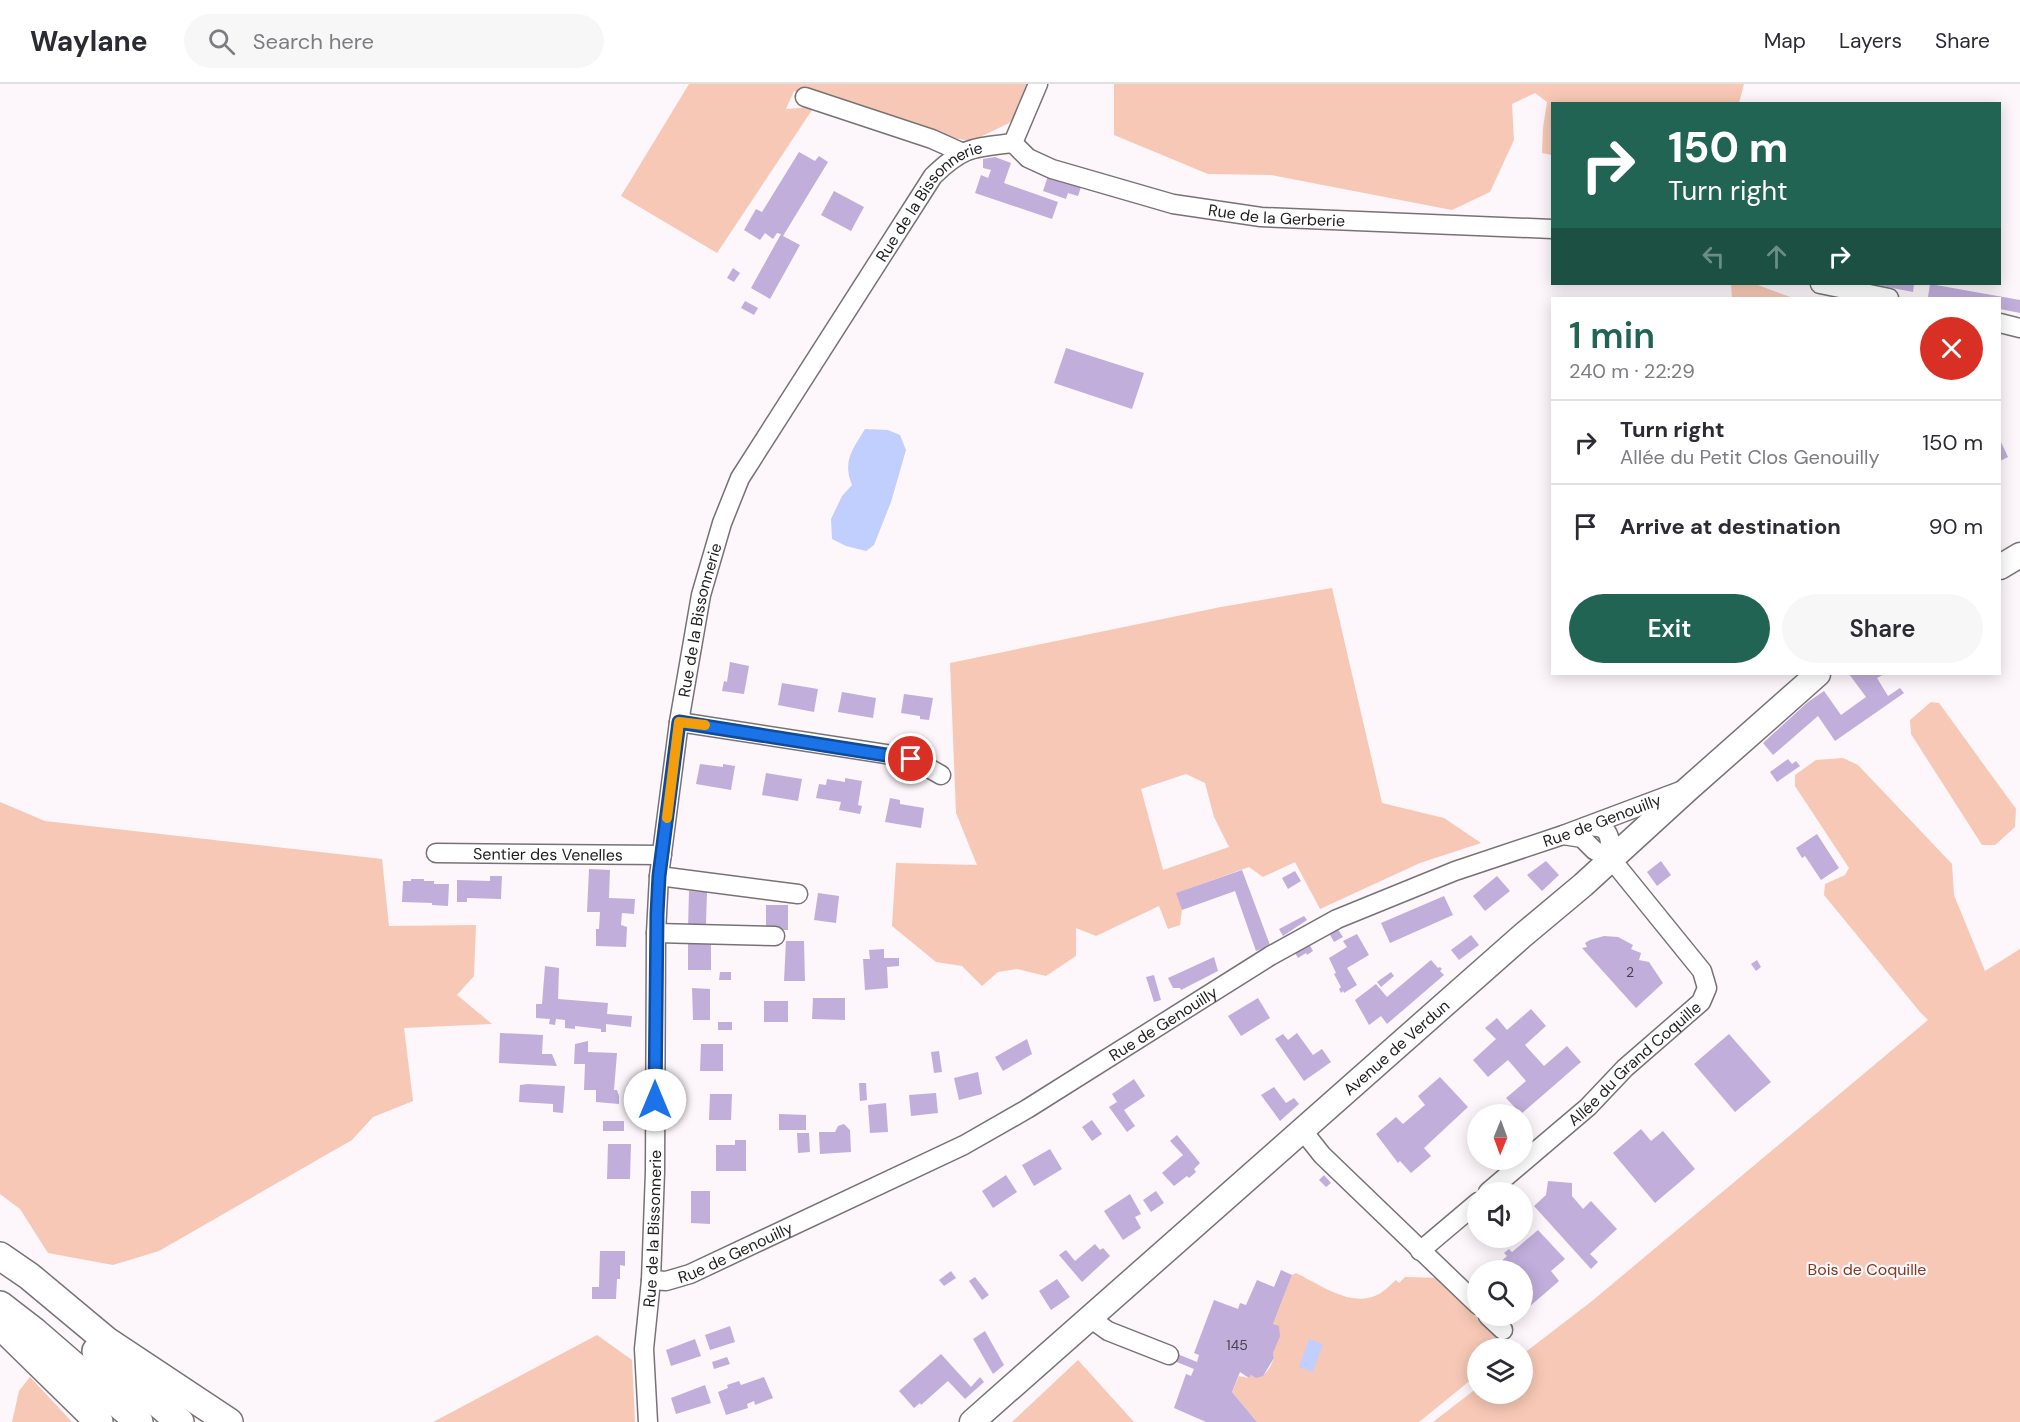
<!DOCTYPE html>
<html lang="en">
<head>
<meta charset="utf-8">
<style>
	body { margin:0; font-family:"DM Sans",sans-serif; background:#f7f7f7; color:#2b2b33; height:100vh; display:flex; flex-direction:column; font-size:22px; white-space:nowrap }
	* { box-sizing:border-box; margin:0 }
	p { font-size:20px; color:#7c7c81 }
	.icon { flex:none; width:33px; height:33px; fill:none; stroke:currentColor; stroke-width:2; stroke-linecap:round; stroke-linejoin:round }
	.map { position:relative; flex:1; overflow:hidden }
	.drawer { position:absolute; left:1551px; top:213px; width:450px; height:378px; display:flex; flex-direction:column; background:#fff; border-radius:0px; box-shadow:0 3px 15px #0003 }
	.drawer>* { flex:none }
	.banner { position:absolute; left:1551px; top:18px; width:450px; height:183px; border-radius:0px; box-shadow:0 3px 15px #0003; background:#226453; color:#fff; overflow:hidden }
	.needle { width:39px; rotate:181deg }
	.tools { position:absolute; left:1467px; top:1020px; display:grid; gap:12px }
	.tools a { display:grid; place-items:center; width:66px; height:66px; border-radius:50%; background:#fff; box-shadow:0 3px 15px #0003; font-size:30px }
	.pin { position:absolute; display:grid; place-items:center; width:51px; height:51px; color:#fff; margin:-26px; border:3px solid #fff; border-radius:50%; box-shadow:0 2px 6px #0007 }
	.me { position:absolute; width:66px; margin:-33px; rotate:0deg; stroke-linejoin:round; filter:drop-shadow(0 0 4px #0008) }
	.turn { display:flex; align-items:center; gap:21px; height:126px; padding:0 18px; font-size:27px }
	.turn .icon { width:78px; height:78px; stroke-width:2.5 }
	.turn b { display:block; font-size:42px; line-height:51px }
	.lanes { display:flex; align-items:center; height:57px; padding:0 18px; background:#0003; justify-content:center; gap:30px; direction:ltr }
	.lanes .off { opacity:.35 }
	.round { display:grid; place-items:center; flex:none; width:63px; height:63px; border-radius:32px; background:#f7f7f7 }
	.overview { display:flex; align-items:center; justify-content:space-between; height:102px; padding:0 18px }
	h1 { font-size:36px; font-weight:600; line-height:45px; color:#226453 }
	.button { display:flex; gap:12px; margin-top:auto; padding:12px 18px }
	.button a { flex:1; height:69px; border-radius:36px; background:#226453; color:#fff; font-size:24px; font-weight:600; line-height:69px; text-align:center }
	.button a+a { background:#f7f7f7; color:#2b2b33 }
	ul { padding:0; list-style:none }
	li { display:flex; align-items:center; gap:18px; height:84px; padding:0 18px; border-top:2px solid #e1e1e2 }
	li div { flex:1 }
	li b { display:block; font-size:22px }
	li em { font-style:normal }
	header { display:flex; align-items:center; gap:36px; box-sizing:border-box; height:84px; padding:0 30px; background:#fff; border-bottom:2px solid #e1e1e2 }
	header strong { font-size:28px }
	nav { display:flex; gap:33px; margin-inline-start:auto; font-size:21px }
	.search { width:420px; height:54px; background:#f7f7f7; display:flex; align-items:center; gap:15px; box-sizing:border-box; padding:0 21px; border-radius:33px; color:#7c7c81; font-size:22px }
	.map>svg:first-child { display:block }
</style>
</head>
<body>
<header>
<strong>Waylane</strong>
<div class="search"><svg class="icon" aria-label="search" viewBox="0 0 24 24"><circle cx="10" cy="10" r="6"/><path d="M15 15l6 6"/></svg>Search here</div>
<nav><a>Map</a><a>Layers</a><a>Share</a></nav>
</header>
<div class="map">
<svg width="2020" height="1338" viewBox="0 0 2020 1338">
	<rect width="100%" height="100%" fill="#fdf6fb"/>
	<g fill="#f7c8b5" fill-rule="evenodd">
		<polygon points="689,0 1029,0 1019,27 1009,39 972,57 933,51 794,7 786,25 814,23 717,169 621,112"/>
		<polygon points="1114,0 1744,0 1739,19 1552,20 1552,71 1542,69 1543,44 1547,18 1535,9 1512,20 1514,56 1490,108 1452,126 1271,91 1208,90 1114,51"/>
		<polygon points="1731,200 1755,200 1793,214 1732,214"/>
		<path d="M 1332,504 L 1382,719 L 1444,734 L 1481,759 L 1420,779 L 1320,825 L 1295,778 L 1263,793 L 1249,783 L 1177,809 L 1182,826 L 1180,841 L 1168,845 L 1159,822 L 1096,852 L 1076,844 L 1076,872 L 1046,892 L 1017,885 L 998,888 L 982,902 L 962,882 L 936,878 L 892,842 L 896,779 L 977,781 L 956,729 L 950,579 L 1221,523 ZM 1186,690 L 1205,699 L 1214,733 L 1229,763 L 1163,786 L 1141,705 Z"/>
		<polygon points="1931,618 1939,619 2016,725 2015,743 1995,761 1982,761 1911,650 1910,636"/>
		<polygon points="1843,674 1858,681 1952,780 1954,811 1985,887 2020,865 2020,1338 1433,1338 1477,1304 1478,1310 1522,1310 1523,1270 1592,1217 1928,936 1920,928 1824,811 1825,800 1845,791 1849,784 1795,702 1795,691 1816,676"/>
		<polygon points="0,718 45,737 382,775 389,842 476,841 474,892 457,911 492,940 404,944 413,1017 373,1033 352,1056 159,1167 113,1181 48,1169 20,1125 0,1110"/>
		<path d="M 1296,1189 C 1319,1200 1351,1224 1377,1211 C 1384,1208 1390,1201 1396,1196 L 1399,1199 L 1405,1193 L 1443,1194 L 1477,1227 L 1478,1232 L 1482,1232 L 1513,1263 L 1511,1264 L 1478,1264 L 1477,1291 L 1419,1338 L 1257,1338 L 1232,1308 L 1239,1292 L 1249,1294 L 1251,1291 C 1263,1297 1270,1285 1274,1274 L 1273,1269 L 1279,1243 L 1273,1240 L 1292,1191 Z"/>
		<polygon points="597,1251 632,1276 635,1338 433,1338"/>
		<polygon points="1078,1276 1134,1338 1012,1338"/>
		<polygon points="30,1293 72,1338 12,1338 19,1307"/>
	</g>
	<g fill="#c1cfff">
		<path d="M 865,345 L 888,346 L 900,351 L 906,366 L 891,418 L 874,461 L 866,467 L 846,462 L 832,455 L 831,435 L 842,412 L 852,401 C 842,377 853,365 865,345 Z"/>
		<polygon points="1309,1255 1323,1260 1313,1288 1299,1283"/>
	</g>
	<g fill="#c1aedb">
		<polygon points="799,68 815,77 819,72 828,78 783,152 800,161 770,215 751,204 781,150 777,149 773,155 765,149 760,156 744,146 756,125 762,128"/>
		<polygon points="995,73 1011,79 1004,99 1058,118 1052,135 975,109 981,91 988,94 991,86 983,84 983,75"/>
		<polygon points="1048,92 1081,103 1078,112 1068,109 1066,115 1043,107"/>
		<polygon points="834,107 864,123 851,147 821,131"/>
		<polygon points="733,184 740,189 734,198 727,194"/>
		<polygon points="1872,200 1914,200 1913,208"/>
		<polygon points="1930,200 2020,216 2020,229 2000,225 2000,214 1938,214 1928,213"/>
		<polygon points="745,217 758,224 754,231 741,224"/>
		<polygon points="1066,264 1144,289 1132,325 1054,299"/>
		<polygon points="2000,356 2008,373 2000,377"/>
		<polygon points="730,578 749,582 744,610 722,607 724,597 727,598"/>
		<polygon points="1849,590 1884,590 1877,594 1888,612 1900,604 1904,609 1835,657 1818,632 1773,671 1763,659 1808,618 1824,607 1841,631 1866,613"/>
		<polygon points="782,599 818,605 814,628 778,621"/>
		<polygon points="842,608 876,614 873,634 838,628"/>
		<polygon points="904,610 933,614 929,636 920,635 920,632 901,629"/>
		<polygon points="1788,675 1792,680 1796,677 1800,682 1777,698 1770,688"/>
		<polygon points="700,680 723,683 723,680 735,682 731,706 696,700"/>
		<polygon points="766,689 802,695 798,717 762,711"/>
		<polygon points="845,694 862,697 858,721 862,722 860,730 839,726 841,718 816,714 819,700 826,701 827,695 845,698"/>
		<polygon points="890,714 900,716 900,720 924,724 921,744 885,738"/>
		<polygon points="1817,750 1839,784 1821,796 1805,772 1802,774 1796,764"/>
		<polygon points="1546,777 1559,791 1542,807 1527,791"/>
		<polygon points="1661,777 1671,791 1657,802 1647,788"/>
		<polygon points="589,785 610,786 609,814 635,815 634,830 622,829 621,841 627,843 626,863 596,862 596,845 599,845 600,828 587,828"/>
		<polygon points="1242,786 1270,861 1256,867 1235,807 1182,826 1176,809"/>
		<polygon points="1295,787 1301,797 1288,805 1282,794"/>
		<polygon points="490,792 502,792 501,815 467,814 467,818 457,818 457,796 490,797"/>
		<polygon points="1497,792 1510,807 1485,827 1473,812"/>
		<polygon points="411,795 424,795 424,797 434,797 434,800 449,800 448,822 432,821 432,819 402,818 403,797 411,797"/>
		<polygon points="689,807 707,808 706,840 699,840 699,845 688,845"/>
		<polygon points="818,809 839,812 836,839 814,836"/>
		<polygon points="1444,812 1453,831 1390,859 1381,839"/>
		<rect x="766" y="821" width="22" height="25"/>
		<polygon points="1304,832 1307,836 1283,852 1279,845"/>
		<polygon points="1337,844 1343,853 1334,858 1329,849"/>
		<polygon points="1357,850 1369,871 1347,884 1357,901 1344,909 1343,907 1341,909 1339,905 1341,903 1334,890 1336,889 1329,874 1347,863 1343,857"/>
		<polygon points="1471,851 1479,861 1459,876 1451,866"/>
		<polygon points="1604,852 1618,853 1633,861 1631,865 1641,869 1639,876 1649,878 1663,899 1636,924 1582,864 1587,863 1585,859 1590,856"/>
		<rect x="688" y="855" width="23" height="31"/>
		<polygon points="786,857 804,857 805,897 784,897"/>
		<polygon points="1309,860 1313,867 1307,871 1306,869 1298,874 1295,869"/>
		<polygon points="884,865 884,874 899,874 899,882 887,883 888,904 865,906 863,875 870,875 869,866"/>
		<polygon points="1214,873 1218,887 1181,906 1180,904 1173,904 1168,894"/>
		<polygon points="1431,876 1438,884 1440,883 1442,885 1440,887 1444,891 1387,940 1381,932 1369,941 1355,916 1376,900 1387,913"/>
		<polygon points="1757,876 1761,883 1756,887 1751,880"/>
		<polygon points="545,882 559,884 558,915 608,919 607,930 632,932 631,943 606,940 606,948 601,948 601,945 575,942 575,945 565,944 565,936 556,935 555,941 549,940 550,935 536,934 536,920 542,920"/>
		<polygon points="720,888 731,888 731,896 719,896"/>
		<polygon points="1391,888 1394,892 1381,903 1377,898"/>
		<polygon points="1154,891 1161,916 1154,918 1146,893"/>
		<polygon points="692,904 710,905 710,936 693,936"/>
		<polygon points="813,914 845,914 845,936 812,935"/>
		<polygon points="1258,914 1270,934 1241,952 1228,932"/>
		<rect x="764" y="917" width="24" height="21"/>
		<polygon points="1531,925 1546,942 1525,961 1544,982 1567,962 1581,978 1521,1030 1506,1014 1526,997 1508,976 1488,993 1473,976 1496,955 1485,944 1497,934 1507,946"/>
		<rect x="718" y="938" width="14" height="8"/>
		<polygon points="500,949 543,951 542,970 552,970 557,982 499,979"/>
		<polygon points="1297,949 1313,971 1322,965 1331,978 1304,997 1275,955 1283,950 1288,956"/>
		<polygon points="1729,950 1771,998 1735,1028 1694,980"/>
		<polygon points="1027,955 1032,970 1003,987 995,973"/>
		<polygon points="588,957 588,968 617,969 614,1006 617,1006 619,1012 619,1020 596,1018 596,1006 584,1006 585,980 574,980 575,960"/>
		<polygon points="701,960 723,960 723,987 700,987"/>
		<polygon points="939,967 942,988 934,989 931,968"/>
		<polygon points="978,988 982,1010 959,1016 954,994"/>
		<polygon points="1440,993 1468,1023 1424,1064 1431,1072 1411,1089 1400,1077 1398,1079 1376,1050 1396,1033 1403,1040 1425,1021 1418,1012"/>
		<polygon points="1134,995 1145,1012 1124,1026 1135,1042 1127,1048 1109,1023 1117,1018 1112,1010"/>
		<polygon points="859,999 866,999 867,1016 860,1017"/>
		<polygon points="528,1000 565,1002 563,1029 553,1028 553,1020 519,1018 520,1001"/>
		<polygon points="1274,1003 1286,1019 1294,1014 1299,1020 1280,1037 1261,1011"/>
		<polygon points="936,1009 938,1029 911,1032 909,1011"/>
		<polygon points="710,1010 732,1010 731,1036 709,1036"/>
		<polygon points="886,1019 888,1048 870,1049 868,1021"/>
		<polygon points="779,1030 806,1031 806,1046 779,1046"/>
		<polygon points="1092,1036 1102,1050 1092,1057 1082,1043"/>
		<rect x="603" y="1037" width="21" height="10"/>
		<polygon points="844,1040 850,1046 851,1068 820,1070 819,1048 835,1048 838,1042"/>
		<polygon points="1641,1045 1651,1057 1663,1047 1695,1085 1655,1119 1613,1069"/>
		<polygon points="797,1049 809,1049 810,1068 798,1069"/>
		<polygon points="1177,1051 1200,1079 1194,1085 1196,1088 1189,1094 1187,1092 1174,1102 1162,1089 1183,1071 1170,1057"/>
		<polygon points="735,1056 746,1056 746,1087 716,1087 716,1061 735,1061"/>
		<polygon points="608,1060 631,1060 630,1095 607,1095"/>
		<polygon points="1050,1065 1062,1085 1034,1102 1022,1081"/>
		<polygon points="1006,1091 1017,1108 993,1124 982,1107"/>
		<polygon points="1324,1091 1331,1099 1326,1103 1319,1096"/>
		<polygon points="1548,1097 1572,1099 1572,1112 1583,1125 1591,1117 1617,1145 1590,1170 1598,1178 1591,1185 1534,1122 1546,1111"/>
		<polygon points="691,1107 710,1107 710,1140 691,1139"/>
		<polygon points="1156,1107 1164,1119 1151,1128 1143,1116"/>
		<polygon points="1130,1110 1141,1130 1135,1133 1141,1144 1123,1156 1104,1127"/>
		<polygon points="1538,1146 1565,1175 1551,1187 1559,1197 1529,1223 1522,1216 1522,1186 1498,1186 1495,1183 1507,1172 1504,1169 1509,1165 1512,1168"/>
		<polygon points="1095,1160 1100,1166 1103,1164 1110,1172 1082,1198 1059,1171 1066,1166 1075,1177"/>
		<polygon points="600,1167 625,1167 625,1182 620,1181 620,1195 617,1195 616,1215 592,1215 592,1203 599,1203"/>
		<polygon points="1281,1186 1292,1191 1273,1240 1279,1242 1280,1252 1273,1269 1274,1274 1263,1292 1256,1294 1251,1291 1249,1294 1240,1288 1232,1308 1257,1338 1206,1338 1174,1324 1186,1290 1191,1292 1194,1285 1172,1276 1175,1269 1197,1278 1199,1271 1194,1269 1214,1216 1238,1225 1240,1219 1246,1221 1257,1196 1274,1203"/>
		<polygon points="951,1187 956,1194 944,1202 939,1196"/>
		<polygon points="975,1193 989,1211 982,1216 969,1197"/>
		<polygon points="1057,1195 1070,1213 1051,1226 1039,1207"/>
		<polygon points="730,1242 735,1258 710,1266 705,1251"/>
		<polygon points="985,1247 1004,1281 993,1290 973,1255"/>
		<polygon points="695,1255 701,1272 671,1282 666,1266"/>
		<polygon points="941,1270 971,1303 980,1293 984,1298 965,1315 948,1297 921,1321 920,1319 914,1324 899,1307"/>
		<polygon points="727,1273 730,1280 714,1285 712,1278"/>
		<polygon points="764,1293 773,1314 755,1321 754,1317 747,1320 748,1324 726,1331 718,1308 728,1304 727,1301 739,1297 741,1301"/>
		<polygon points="705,1301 711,1319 676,1330 671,1314"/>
	</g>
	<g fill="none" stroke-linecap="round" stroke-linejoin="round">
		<defs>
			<g id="minor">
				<polyline points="805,13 932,55 961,68"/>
				<path id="s1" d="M 1013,59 L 1028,74 L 1052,85 L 1173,120 L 1261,133 L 1552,145"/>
				<polyline points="1820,200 1889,214"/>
				<polyline points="2000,239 2020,244"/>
				<polyline points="679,638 911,674 941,691"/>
				<path d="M 1585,743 C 1613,740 1609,754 1612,776"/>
				<path id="s2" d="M 436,769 L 662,771"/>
				<polyline points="659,792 798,810"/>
				<polyline points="656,849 775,852"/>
				<polyline points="1303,1047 1322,1071 1478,1221"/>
				<path id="s3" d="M 1488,1108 L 1588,1023 L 1625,984 L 1701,918 L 1707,904 L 1702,887 L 1612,776 L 1594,766 L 1582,754 L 1563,751"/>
				<polyline points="1420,1167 1478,1118"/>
				<path id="s4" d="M 651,1196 L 666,1197 L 690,1190 L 964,1061 L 1027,1025 L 1270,872 L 1337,835 L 1455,787 L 1563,751 L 1683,706"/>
				<polyline points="1488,1232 1503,1246"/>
				<polyline points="1090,1234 1108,1247 1169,1271"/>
				<path id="s5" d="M 648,1338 L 644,1265 L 651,1196 L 655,1088 L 656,849 L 659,792 L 679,638 L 701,511 L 722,439 L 740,394 L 933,92 C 964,62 973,64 1013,59 L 1038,0"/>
			</g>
			<g id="major">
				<polyline points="2000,483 2020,471"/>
				<path id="s6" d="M 972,1338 L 1522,852 L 1583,801 L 1688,705 L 1818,590"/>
			</g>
			<g id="highway">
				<polyline points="0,1172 29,1192 107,1257 229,1338"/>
				<polyline points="0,1221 35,1248 139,1338"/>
				<polyline points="0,1241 99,1338"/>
				<polyline points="96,1267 180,1338"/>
			</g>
		</defs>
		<use href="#minor" stroke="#787276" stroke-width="21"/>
		<use href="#major" stroke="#787276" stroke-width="27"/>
		<use href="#highway" stroke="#787276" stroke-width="30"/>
		<use href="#minor" stroke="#fff" stroke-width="18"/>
		<use href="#major" stroke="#fff" stroke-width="24"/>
		<use href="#highway" stroke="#fff" stroke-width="27"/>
	</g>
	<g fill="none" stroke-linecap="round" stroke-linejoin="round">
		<defs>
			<polyline id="route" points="655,1016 657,830 659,792 679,638 911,675"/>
		</defs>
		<use href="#route" stroke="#114b97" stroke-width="15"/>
		<use href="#route" stroke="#1a73e8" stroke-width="10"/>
		<polyline stroke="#f59e0b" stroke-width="10" points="667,734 679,638 705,641"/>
	</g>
	<g text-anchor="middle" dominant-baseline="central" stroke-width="4.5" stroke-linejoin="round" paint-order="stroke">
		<g font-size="14" fill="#48414d">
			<text x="1630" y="888">2</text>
			<text x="1237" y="1261">145</text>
		</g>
		<g font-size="16" fill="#1f1d1e" stroke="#fdf6fb">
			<text stroke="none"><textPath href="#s5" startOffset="1292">Rue de la Bissonnerie</textPath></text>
			<text stroke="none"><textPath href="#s1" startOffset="278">Rue de la Gerberie</textPath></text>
			<text stroke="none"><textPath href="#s5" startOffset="806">Rue de la Bissonnerie</textPath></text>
			<text stroke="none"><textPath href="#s4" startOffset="1062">Rue de Genouilly</textPath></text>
			<text stroke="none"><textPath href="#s2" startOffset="112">Sentier des Venelles</textPath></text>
			<text stroke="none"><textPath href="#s4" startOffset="576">Rue de Genouilly</textPath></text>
			<text stroke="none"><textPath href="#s6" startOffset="566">Avenue de Verdun</textPath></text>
			<text stroke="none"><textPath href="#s3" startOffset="195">Allée du Grand Coquille</textPath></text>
			<text stroke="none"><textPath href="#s5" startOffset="194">Rue de la Bissonnerie</textPath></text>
			<text stroke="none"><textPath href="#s4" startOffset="90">Rue de Genouilly</textPath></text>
		</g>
		<g font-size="16" fill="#7b3c20" stroke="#fdf6fb">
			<text x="1867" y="1185">Bois de Coquille</text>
		</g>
	</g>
</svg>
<div class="tools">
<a><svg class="needle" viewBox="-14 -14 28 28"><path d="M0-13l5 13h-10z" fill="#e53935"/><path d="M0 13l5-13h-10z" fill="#7c7c81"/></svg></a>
<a><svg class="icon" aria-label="sound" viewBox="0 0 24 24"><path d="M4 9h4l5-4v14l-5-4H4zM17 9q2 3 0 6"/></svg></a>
<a><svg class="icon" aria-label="search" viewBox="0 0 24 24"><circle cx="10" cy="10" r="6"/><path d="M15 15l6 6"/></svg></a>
<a><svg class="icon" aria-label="layers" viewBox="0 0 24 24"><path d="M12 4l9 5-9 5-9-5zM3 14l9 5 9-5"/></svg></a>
</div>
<div class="pin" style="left:911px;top:675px;background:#d93025"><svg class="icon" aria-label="arrive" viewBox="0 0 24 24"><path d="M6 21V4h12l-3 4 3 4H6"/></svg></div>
<svg class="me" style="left:655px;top:1016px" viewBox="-20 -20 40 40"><circle r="19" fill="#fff"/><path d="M0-13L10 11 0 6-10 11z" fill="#1a73e8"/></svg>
<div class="banner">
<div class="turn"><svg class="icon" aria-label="right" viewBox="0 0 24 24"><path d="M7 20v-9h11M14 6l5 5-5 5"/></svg><div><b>150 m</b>Turn right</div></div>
<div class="lanes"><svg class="icon off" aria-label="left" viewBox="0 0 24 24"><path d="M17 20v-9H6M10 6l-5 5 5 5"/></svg><svg class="icon off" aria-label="ahead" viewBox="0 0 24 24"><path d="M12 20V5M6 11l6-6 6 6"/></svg><svg class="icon" aria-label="right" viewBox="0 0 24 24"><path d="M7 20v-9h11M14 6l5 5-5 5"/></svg></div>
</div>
<section class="drawer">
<div class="overview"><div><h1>1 min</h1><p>240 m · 22:29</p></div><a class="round" style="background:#d93025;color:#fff"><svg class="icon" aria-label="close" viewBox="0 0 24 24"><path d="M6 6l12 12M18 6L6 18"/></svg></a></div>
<ul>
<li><svg class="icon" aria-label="right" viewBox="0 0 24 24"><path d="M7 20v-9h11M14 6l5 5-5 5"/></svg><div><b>Turn right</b><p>Allée du Petit Clos Genouilly</p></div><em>150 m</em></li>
<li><svg class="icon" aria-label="arrive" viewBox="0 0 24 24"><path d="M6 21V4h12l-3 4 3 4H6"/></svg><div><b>Arrive at destination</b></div><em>90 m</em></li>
</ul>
<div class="button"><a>Exit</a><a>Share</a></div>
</section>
</div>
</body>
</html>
